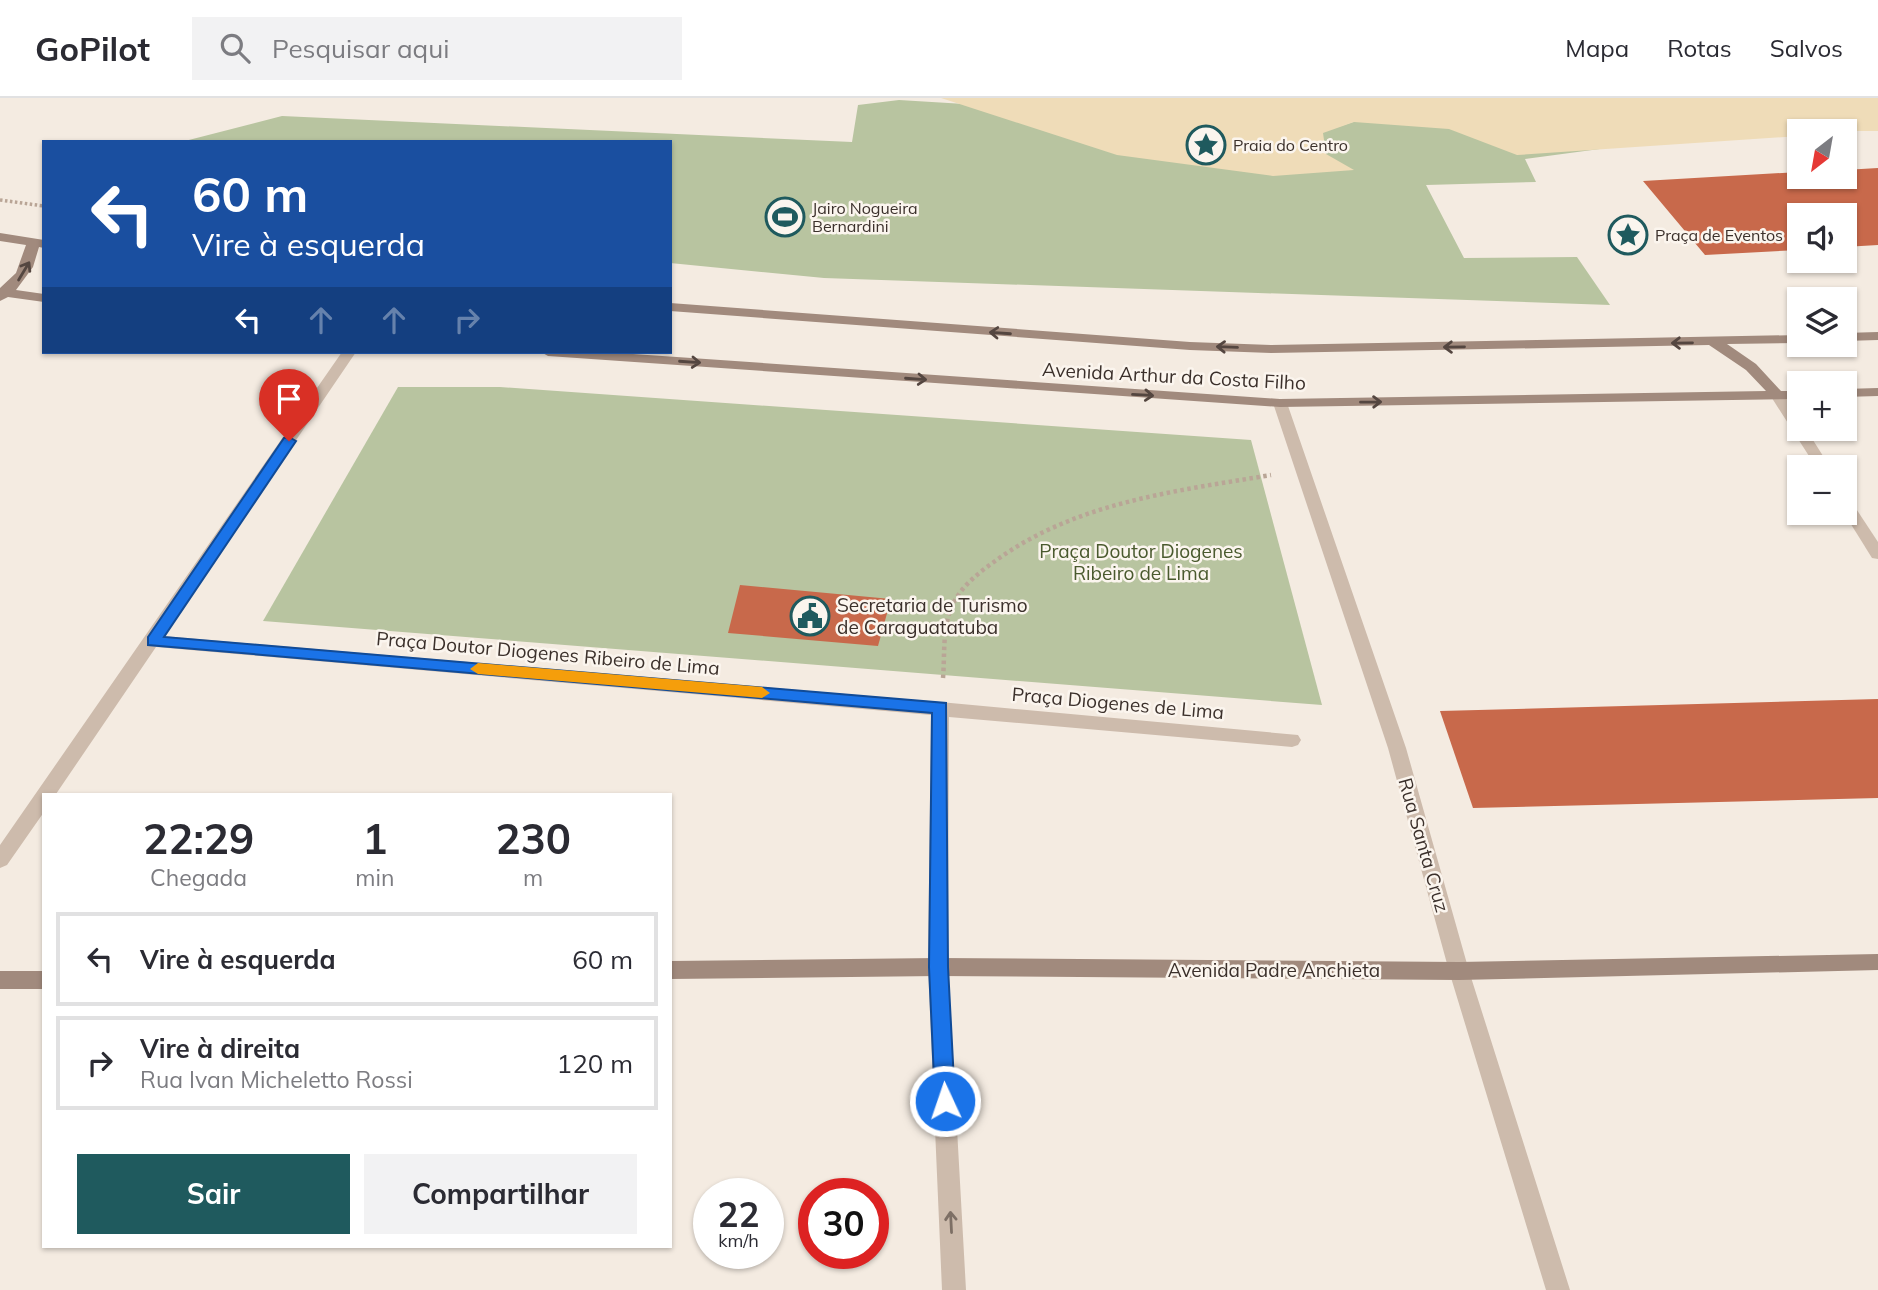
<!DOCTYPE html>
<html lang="pt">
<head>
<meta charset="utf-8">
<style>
	body { margin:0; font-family:Mulish,sans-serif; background:#f2f2f3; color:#2b2b33; height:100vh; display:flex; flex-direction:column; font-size:26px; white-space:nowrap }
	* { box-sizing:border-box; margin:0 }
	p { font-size:23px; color:#7c7c81 }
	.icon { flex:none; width:38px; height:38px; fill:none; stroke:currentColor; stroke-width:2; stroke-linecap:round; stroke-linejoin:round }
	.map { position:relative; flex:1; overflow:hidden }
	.sheet { position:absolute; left:42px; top:695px; width:630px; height:455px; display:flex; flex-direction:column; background:#fff; border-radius:0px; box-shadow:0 2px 5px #0004 }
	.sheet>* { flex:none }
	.banner { position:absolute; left:42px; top:42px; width:630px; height:214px; border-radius:0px; box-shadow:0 2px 5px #0004; background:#1a4fa0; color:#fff; overflow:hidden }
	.needle { width:46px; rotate:211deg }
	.buttons { position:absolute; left:1787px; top:21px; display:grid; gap:14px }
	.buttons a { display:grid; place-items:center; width:70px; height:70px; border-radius:0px; background:#fff; box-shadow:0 2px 5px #0004; font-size:35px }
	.speed { position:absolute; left:693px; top:1080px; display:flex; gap:14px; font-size:35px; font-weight:700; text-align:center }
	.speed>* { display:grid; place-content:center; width:91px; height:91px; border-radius:50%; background:#fff; box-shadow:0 2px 5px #0004; line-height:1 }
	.speed small { font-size:18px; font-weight:400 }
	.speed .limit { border:10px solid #d22; background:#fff; color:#111 }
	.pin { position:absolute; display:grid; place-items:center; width:60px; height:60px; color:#fff; margin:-72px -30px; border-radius:50% 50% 50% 0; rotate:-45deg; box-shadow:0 0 7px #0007 }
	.pin .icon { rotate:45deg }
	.me { position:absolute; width:77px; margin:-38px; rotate:357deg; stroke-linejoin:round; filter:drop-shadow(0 0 5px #0008) }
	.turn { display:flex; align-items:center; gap:24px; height:147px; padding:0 35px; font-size:32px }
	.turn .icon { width:91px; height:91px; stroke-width:2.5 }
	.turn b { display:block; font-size:49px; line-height:60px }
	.lanes { display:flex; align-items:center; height:66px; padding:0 35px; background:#0003; justify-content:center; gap:35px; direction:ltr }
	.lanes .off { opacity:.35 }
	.eta { display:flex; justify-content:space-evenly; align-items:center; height:119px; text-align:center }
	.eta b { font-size:42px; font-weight:700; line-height:49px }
	.button { display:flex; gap:14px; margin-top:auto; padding:14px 35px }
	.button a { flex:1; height:80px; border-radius:0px; background:#1f5a5e; color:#fff; font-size:28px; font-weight:700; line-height:80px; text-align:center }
	.button a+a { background:#f2f2f3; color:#2b2b33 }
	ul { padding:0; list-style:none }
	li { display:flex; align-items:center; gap:21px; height:94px; margin:0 14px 10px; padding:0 21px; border:4px solid #e1e1e2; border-radius:0px }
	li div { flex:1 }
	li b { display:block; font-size:26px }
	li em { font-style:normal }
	header { display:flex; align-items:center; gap:42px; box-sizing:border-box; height:98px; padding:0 35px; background:#fff; border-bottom:2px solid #e1e1e2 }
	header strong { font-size:33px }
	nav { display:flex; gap:38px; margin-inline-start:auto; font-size:24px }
	.search { width:490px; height:63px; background:#f2f2f3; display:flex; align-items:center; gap:18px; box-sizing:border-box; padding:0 24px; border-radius:0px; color:#7c7c81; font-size:26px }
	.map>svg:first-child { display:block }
</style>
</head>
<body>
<header>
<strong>GoPilot</strong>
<div class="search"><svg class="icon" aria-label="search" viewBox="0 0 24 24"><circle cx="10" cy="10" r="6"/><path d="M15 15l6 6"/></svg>Pesquisar aqui</div>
<nav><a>Mapa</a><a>Rotas</a><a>Salvos</a></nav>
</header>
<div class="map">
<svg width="1878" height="1192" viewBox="0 0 1878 1192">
	<rect width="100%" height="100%" fill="#f4ebe1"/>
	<g fill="#b8c4a0">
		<polygon points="899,2 1338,29 1380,15 1622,48 1525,61 1536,84 1426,87 1464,160 1577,159 1610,207 824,180 670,165 670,44 181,44 282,18 852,44 858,7"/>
		<polygon points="398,289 500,289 1251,342 1322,607 263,523"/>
	</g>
	<polygon fill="#efdcb8" points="941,0 1878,0 1878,33 1799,33 1799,38 1517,57 1449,31 1354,24 1323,35 1326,56 1354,72 1273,78 1117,57"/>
	<g fill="#c8694b">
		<polygon points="1878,70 1878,147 1844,149 1844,117 1799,117 1799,152 1705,157 1643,83 1799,74 1799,79 1844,79 1844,72"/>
		<polygon points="740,487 891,501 878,548 728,535"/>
		<polygon points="1878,601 1878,700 1473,710 1440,613"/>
	</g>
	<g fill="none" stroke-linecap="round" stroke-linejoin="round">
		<polyline stroke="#b9a596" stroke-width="3.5" stroke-dasharray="2.5 2.5" stroke-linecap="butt" points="0,102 44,108"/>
		<path stroke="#b9a596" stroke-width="4.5" stroke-dasharray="3.5 3.5" stroke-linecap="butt" d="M 943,580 C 945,556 942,528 953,506 C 962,487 981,473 998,461 C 1078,404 1176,393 1271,377"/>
		<g fill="#cdbbac" fill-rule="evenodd">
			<polygon points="342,254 356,254 163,538 940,604 1298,637 1301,642 1298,647 1292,649 949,619 948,869 966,1192 942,1192 928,869 931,617 156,549 56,696 44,696 44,714 7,767 0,770 0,747"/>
			<polygon points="1777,293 1782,294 1799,320 1799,331 1806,331 1830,369 1816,369 1770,297"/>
			<polygon points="1280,301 1287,305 1406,650 1469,873 1570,1192 1546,1192 1449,873 1388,650 1273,305"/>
			<polygon points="1844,398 1849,400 1878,444 1878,461 1872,460 1844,415"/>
		</g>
		<g fill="#a18a7d" fill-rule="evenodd">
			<polygon points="0,135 44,142 44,150 39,149 33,169 16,192 44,196 44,204 8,199 0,203 0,190 16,175 26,147 0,143"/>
			<polygon points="670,205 1190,244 1271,247 1799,237 1799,245 1727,246 1756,266 1781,293 1799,293 1799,301 1280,309 548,258 541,254 604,254 1280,301 1766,293 1746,272 1709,247 1271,255 1190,252 670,213"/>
			<polygon points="1878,234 1878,242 1844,243 1844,235"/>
			<polygon points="1878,290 1878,298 1844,299 1844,291"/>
			<polygon points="1878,856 1878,872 1459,882 938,878 670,881 670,863 938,860 1459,864"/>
			<rect x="0" y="873" width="44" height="18"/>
		</g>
	</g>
	<defs><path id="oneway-shaft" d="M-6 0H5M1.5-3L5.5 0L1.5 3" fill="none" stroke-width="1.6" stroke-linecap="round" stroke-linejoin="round" transform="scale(1.75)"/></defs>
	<g stroke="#544640">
		<use href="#oneway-shaft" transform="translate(24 173) rotate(-59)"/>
		<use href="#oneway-shaft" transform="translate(1000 235) rotate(-176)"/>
		<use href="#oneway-shaft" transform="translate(1682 245) rotate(179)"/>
		<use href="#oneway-shaft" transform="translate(1227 249) rotate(-178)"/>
		<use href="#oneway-shaft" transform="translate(1454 249) rotate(179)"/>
		<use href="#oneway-shaft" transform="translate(690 264) rotate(4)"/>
		<use href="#oneway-shaft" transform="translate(916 281) rotate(4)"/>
		<use href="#oneway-shaft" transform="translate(1143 297) rotate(3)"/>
		<use href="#oneway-shaft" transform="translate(1371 304) rotate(-1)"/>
	</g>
	<use stroke="#7d6f65" href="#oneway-shaft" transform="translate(951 1124) rotate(-93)"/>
	<polygon fill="#1a73e8" stroke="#114b97" stroke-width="2" points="289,339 296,343 164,539 946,605 948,869 955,1003 952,1010 945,1012 938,1010 935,1003 929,869 932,615 148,547 148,539 284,340"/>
	<polygon fill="#f59e0b" points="478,565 762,589 770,595 762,600 478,576 470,571"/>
	<defs>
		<symbol id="sight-ring" viewBox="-11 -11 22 22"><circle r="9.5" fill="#fbf5ee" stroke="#1f5a5e" stroke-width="1.5"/><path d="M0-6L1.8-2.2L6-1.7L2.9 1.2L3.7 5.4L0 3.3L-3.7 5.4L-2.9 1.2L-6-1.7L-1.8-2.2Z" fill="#1f5a5e"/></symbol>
		<symbol id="stadium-ring" viewBox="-11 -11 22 22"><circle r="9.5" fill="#fbf5ee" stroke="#1f5a5e" stroke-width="1.5"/><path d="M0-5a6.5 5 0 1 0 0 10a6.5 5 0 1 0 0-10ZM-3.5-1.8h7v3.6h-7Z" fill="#1f5a5e"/></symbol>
		<symbol id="civic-ring" viewBox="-11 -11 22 22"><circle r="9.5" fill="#fbf5ee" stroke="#1f5a5e" stroke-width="1.5"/><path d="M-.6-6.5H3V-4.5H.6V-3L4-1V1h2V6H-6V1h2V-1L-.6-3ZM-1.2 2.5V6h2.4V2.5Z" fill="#1f5a5e"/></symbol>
	</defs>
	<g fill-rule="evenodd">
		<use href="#sight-ring" x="1184" y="25" width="44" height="44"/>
		<use href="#stadium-ring" x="763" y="97" width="44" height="44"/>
		<use href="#sight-ring" x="1606" y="115" width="44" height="44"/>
		<use href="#civic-ring" x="788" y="496" width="44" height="44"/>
	</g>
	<g text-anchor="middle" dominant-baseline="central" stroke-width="5" stroke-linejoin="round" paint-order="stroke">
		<g font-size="16" fill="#3b302b" stroke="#fbf5ee" text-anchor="start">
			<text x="1233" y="47">Praia do Centro</text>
			<text x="812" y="110">Jairo Nogueira<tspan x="812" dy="18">Bernardini</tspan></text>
			<text x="1655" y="137">Praça de Eventos</text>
		</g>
		<g font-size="19" fill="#3b302b" stroke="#fbf5ee">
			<text transform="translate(1174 278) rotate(3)">Avenida Arthur da Costa Filho</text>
			<text transform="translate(548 555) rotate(5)">Praça Doutor Diogenes Ribeiro de Lima</text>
			<text transform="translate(1118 605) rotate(5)">Praça Diogenes de Lima</text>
			<text transform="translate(1424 747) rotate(74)">Rua Santa Cruz</text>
			<text x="1274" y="872">Avenida Padre Anchieta</text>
		</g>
		<g font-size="19" fill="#4a5a2e" stroke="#fbf5ee">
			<text x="1141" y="453">Praça Doutor Diogenes<tspan x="1141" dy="22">Ribeiro de Lima</tspan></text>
		</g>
		<g font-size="19" fill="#3b302b" stroke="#fbf5ee" text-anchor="start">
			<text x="837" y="507">Secretaria de Turismo<tspan x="837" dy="22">de Caraguatatuba</tspan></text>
		</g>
	</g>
</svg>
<div class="buttons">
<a><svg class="needle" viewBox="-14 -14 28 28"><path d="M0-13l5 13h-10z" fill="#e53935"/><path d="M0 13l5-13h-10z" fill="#7c7c81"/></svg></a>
<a><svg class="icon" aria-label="sound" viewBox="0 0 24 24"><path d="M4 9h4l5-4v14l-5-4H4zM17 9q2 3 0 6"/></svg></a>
<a><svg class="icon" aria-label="layers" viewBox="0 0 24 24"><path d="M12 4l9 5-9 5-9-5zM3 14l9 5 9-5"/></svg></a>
<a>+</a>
<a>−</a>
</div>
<div class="speed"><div>22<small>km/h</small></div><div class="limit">30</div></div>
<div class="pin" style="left:289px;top:343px;background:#d93025"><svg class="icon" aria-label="arrive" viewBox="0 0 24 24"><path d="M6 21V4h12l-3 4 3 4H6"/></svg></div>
<svg class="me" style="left:945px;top:1003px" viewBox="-20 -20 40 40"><circle r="17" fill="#1a73e8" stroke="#fff" stroke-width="3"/><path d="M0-11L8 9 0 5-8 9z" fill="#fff"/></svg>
<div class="banner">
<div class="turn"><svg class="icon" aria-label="left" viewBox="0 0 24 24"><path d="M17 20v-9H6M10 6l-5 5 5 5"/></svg><div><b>60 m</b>Vire à esquerda</div></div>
<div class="lanes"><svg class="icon" aria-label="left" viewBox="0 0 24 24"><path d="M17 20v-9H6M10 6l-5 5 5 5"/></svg><svg class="icon off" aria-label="ahead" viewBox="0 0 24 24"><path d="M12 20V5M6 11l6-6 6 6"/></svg><svg class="icon off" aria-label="ahead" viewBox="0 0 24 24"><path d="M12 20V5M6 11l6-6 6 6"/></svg><svg class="icon off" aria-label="right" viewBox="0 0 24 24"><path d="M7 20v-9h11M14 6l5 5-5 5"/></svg></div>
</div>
<section class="sheet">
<div class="eta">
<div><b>22:29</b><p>Chegada</p></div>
<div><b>1</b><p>min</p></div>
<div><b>230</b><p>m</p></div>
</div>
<ul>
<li><svg class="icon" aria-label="left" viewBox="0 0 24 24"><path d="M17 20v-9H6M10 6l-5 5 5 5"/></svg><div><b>Vire à esquerda</b></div><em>60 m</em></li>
<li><svg class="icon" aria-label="right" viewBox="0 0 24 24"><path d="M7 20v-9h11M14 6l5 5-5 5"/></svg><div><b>Vire à direita</b><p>Rua Ivan Micheletto Rossi</p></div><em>120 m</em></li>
</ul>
<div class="button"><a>Sair</a><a>Compartilhar</a></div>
</section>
</div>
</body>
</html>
